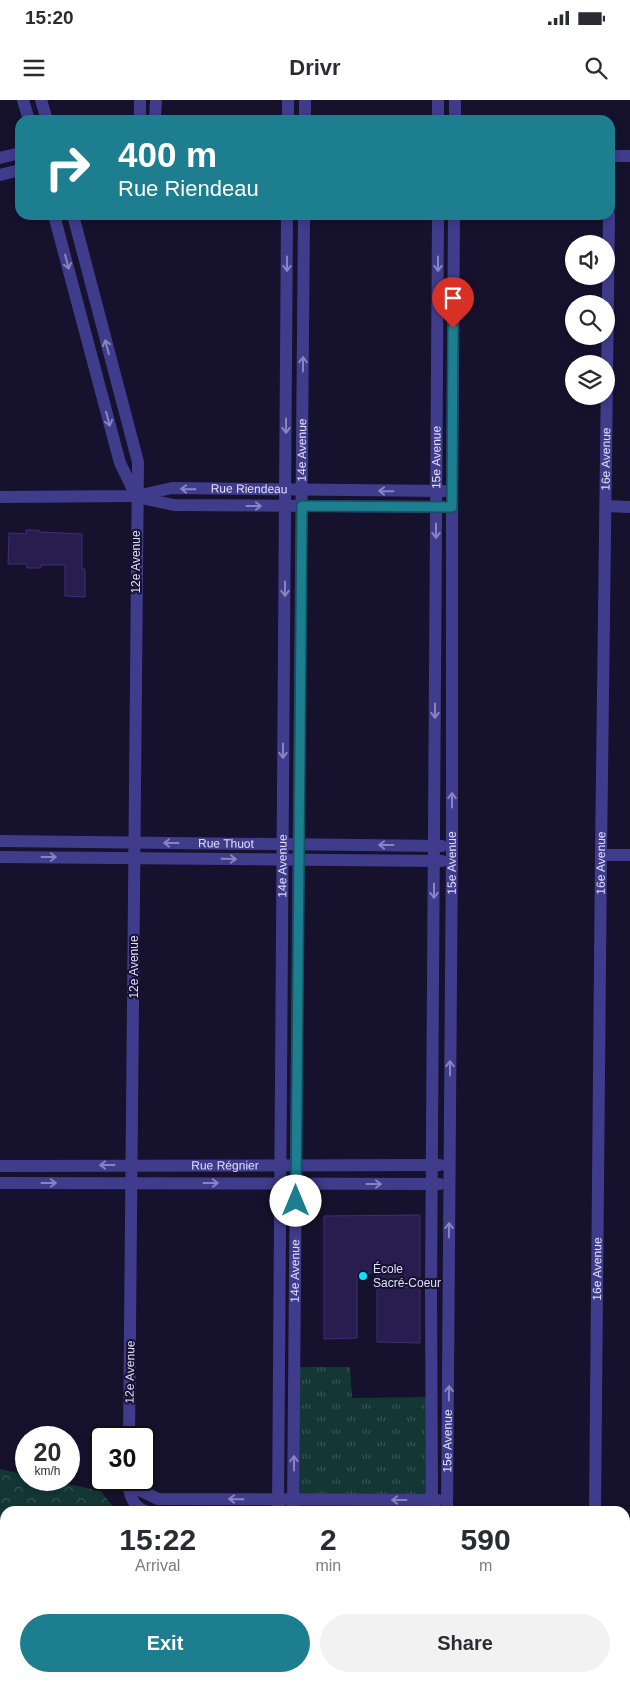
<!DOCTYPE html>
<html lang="en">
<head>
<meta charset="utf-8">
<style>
	body { margin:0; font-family:Helvetica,sans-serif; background:#f2f2f3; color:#2b2b33; height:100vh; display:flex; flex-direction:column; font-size:19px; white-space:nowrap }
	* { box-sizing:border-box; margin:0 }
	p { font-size:16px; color:#7c7c81 }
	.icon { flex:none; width:28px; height:28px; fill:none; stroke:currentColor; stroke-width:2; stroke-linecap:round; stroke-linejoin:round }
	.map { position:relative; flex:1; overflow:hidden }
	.drawer { position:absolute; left:0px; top:1406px; width:630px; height:176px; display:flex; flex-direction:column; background:#fff; border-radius:15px 15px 0 0; box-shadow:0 2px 8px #0003 }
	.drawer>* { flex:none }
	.guide { position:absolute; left:15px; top:15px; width:600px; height:105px; border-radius:15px; box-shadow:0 2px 8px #0003; background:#1c7e8f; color:#fff; overflow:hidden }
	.controls { position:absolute; left:565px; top:135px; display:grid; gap:10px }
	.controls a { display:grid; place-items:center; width:50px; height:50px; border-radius:50%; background:#fff; box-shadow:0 2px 8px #0003; font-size:25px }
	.speed { position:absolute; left:15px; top:1326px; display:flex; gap:10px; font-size:25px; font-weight:700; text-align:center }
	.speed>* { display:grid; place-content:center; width:65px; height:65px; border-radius:50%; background:#fff; box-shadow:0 2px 8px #0003; line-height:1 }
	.speed small { font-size:12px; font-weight:400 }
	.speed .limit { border:2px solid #111; border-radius:8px; background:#fff; color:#111 }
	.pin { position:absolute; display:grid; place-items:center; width:42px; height:42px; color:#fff; margin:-51px -21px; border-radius:50% 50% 50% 0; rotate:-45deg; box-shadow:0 0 5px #0007 }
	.pin .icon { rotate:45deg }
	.me { position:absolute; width:55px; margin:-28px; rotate:0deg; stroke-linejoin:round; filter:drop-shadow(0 0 4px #0008) }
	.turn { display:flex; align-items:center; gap:18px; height:105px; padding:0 20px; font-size:22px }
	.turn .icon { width:65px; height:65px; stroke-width:2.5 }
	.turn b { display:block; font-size:35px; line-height:42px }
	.eta { display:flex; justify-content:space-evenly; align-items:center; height:85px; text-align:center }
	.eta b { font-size:30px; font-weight:600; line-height:35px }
	.primary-button { display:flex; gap:10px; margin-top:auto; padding:10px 20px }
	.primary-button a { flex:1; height:58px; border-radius:30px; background:#1c7e8f; color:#fff; font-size:20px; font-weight:600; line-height:58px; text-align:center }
	.primary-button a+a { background:#f2f2f3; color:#2b2b33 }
	.status { display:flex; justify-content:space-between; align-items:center; height:35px; padding:0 25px; background:#fff; direction:ltr }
	.status svg { height:14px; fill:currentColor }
	header { display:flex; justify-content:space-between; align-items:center; height:65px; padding:0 20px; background:#fff; font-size:22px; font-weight:600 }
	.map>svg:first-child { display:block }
</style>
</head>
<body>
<div class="status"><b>15:20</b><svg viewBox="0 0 49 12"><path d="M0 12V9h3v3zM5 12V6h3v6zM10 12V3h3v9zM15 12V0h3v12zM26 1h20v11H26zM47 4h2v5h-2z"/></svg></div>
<header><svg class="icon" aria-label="menu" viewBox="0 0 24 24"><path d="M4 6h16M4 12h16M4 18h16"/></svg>Drivr<svg class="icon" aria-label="search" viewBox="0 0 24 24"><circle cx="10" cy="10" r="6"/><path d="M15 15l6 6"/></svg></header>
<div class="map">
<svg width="630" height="1582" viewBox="0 0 630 1582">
	<defs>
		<pattern id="forest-crowns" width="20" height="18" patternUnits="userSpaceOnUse" patternTransform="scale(1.25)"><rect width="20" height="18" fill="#143736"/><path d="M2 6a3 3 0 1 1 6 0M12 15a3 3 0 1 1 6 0" fill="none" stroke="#365454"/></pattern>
		<pattern id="cemetery-stones" width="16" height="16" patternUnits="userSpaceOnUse" patternTransform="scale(1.25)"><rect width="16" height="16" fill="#143736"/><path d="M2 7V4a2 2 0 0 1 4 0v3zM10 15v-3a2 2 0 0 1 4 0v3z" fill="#365454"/></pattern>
		<pattern id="park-tufts" width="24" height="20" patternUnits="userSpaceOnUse" patternTransform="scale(1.25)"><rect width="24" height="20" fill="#143736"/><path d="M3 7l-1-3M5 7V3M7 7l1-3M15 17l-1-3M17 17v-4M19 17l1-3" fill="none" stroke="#365454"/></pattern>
	</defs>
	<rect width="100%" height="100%" fill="#16112d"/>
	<polygon fill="url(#forest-crowns)" points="0,1369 26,1375 26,1380 50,1380 101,1391 116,1411 5,1411 5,1467 0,1466"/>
	<polygon fill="url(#cemetery-stones)" points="0,1466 5,1467 5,1578 245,1578 245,1582 0,1582"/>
	<g fill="url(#park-tufts)">
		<polygon points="297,1267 350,1267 352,1298 427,1297 431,1399 294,1400"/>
		<rect x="267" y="1578" width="158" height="4"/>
	</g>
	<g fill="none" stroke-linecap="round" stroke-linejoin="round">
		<g stroke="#0c2550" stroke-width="4">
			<polyline points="0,1420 5,1422"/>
			<polyline points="263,1578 264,1582"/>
		</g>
	</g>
	<g fill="#281d4e" stroke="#3f2f7a">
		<polygon points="26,430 39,430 39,432 82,434 82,469 85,469 85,497 65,496 65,465 41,465 41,468 27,468 27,464 8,464 9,433 26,434"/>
		<polygon points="420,1115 420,1187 377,1188 377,1173 357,1173 357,1238 324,1239 324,1116"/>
		<polygon points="420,1187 420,1243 377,1242 377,1188"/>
	</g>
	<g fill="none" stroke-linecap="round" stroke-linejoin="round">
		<g stroke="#2fc1ba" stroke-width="2" stroke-dasharray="2.5 4" stroke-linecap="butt">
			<polyline points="0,1449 5,1450"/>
			<polyline points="379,1582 380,1578"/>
			<polyline points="419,1582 419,1578"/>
		</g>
		<g stroke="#403c8c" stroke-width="6">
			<polyline points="0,1487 5,1487"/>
			<polyline points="0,1561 5,1566"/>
			<polyline points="8,1578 8,1582"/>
			<polyline points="108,1582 108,1578"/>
		</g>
		<g stroke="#403c8c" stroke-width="12">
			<polyline points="23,0 29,20"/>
			<polyline points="41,0 47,20"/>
			<polyline points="140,20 140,0"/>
			<polyline points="155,20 156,0"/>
			<polyline points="288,20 288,0"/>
			<polyline points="305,20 305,0"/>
			<polyline points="438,20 438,0"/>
			<polyline points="455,20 455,0"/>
			<polyline points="610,56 630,56"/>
			<polyline points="0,58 20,53"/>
			<polyline points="0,75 20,70"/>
			<polyline points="54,115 120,363 135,394"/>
			<polyline points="73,115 138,362 129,1338"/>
			<path id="s1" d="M 0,397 L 136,396 L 172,388 L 444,391"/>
			<polyline points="141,398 174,405 443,407"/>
			<polyline points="606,406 630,407"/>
			<path id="s2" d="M 0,741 L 442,746"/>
			<polyline points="601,755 630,755"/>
			<polyline points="0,757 442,761"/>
			<path id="s3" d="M 0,1066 L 440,1065"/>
			<polyline points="0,1083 440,1084"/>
			<path d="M 129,1380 C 128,1393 133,1408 146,1411"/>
			<polyline points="129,1385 158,1399 438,1400"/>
			<path id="s4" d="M 278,1411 L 287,115"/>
			<path id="s5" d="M 293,1411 L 304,115"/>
			<path id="s6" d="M 435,1411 L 432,1400 L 431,1191 L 438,115"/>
			<path id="s7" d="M 447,1411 L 452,746 L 452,407 L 454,115"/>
			<path id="s8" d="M 595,1411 L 601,755 L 609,115"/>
			<polyline points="447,1578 447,1582"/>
			<polyline points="434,1582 434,1578"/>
			<polyline points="594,1582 594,1578"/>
		</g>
	</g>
	<defs><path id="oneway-shaft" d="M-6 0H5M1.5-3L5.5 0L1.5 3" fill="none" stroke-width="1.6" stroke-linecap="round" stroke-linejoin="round" transform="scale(1.25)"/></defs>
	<g stroke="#8884c0">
		<use href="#oneway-shaft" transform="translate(67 162) rotate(75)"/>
		<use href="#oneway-shaft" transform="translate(287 164) rotate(90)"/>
		<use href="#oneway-shaft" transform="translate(438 164) rotate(90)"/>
		<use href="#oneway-shaft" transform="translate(107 247) rotate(-105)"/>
		<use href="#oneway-shaft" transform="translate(303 264) rotate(-90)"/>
		<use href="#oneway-shaft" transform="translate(108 319) rotate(75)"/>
		<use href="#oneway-shaft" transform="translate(286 326) rotate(90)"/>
		<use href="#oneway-shaft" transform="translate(188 389) rotate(-179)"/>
		<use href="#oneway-shaft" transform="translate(386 391) rotate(-179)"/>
		<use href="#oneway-shaft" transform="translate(254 406)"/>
		<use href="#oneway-shaft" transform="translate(436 431) rotate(90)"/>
		<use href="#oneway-shaft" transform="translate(285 489) rotate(90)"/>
		<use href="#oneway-shaft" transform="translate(435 611) rotate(90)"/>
		<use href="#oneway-shaft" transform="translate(283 651) rotate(90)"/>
		<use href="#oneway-shaft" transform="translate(452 700) rotate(-90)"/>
		<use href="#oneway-shaft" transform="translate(171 743) rotate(-180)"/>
		<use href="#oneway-shaft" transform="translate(386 745) rotate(-180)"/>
		<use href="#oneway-shaft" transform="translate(49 757)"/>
		<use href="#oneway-shaft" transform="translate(229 759) rotate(1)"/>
		<use href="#oneway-shaft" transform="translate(434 791) rotate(90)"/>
		<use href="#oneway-shaft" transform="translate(450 968) rotate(-90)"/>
		<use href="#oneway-shaft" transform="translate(107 1065) rotate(180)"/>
		<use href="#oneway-shaft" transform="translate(49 1083)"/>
		<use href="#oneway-shaft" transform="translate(211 1083)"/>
		<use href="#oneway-shaft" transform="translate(374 1084)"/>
		<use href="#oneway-shaft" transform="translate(449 1130) rotate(-89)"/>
		<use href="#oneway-shaft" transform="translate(449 1293) rotate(-89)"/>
		<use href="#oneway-shaft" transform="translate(294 1363) rotate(-90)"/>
		<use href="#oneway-shaft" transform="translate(236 1399) rotate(-179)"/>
		<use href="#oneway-shaft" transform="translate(399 1400) rotate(180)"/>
	</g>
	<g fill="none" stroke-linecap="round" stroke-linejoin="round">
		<defs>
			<polyline id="route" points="296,1101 302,406 452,407 453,228"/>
		</defs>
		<use href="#route" stroke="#12525d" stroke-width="12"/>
		<use href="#route" stroke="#1c7e8f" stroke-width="9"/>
	</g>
	<circle fill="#09e3ff" stroke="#16112d" stroke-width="2" cx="363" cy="1176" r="5"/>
	<g text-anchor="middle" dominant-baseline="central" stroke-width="4" stroke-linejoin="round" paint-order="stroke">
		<g font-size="12" fill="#e1ddff" stroke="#16112d">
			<text stroke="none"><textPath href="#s5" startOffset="1061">14e Avenue</textPath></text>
			<text stroke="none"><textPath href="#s6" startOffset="1054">15e Avenue</textPath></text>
			<text stroke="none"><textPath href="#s8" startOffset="1052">16e Avenue</textPath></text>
			<text stroke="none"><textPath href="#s1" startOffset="250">Rue Riendeau</textPath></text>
			<text transform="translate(136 462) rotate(-90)">12e Avenue</text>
			<text stroke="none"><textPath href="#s2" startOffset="226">Rue Thuot</textPath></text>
			<text stroke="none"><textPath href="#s7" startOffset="648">15e Avenue</textPath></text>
			<text stroke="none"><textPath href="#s8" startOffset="648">16e Avenue</textPath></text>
			<text stroke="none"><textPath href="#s4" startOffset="645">14e Avenue</textPath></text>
			<text transform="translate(134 867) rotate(-90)">12e Avenue</text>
			<text stroke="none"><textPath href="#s3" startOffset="225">Rue Régnier</textPath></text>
			<text stroke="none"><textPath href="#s8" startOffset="242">16e Avenue</textPath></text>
			<text stroke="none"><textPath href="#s5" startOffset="240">14e Avenue</textPath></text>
			<text transform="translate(130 1272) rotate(-89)">12e Avenue</text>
			<text stroke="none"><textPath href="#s7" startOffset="70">15e Avenue</textPath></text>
		</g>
		<g font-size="12" fill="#e1ddff" stroke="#16112d" text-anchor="start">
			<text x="373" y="1169">École<tspan x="373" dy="14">Sacré-Coeur</tspan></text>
		</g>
	</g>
</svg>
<div class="controls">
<a><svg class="icon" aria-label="sound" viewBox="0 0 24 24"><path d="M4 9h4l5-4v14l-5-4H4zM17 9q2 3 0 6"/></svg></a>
<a><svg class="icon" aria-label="search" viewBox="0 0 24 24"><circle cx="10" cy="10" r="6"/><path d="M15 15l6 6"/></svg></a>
<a><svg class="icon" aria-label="layers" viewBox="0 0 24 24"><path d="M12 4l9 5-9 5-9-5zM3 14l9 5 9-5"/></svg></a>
</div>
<div class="speed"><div>20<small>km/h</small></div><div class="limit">30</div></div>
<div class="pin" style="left:453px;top:228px;background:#d93025"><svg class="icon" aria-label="arrive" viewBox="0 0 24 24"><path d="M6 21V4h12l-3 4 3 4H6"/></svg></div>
<svg class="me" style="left:296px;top:1101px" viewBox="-20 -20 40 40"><circle r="19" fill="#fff"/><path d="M0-13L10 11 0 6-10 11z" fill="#1c7e8f"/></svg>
<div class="guide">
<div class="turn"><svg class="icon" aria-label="right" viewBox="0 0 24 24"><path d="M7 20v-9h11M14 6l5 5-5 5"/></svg><div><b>400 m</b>Rue Riendeau</div></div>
</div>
<section class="drawer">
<div class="eta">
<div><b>15:22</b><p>Arrival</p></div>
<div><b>2</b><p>min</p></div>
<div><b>590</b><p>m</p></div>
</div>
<div class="primary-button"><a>Exit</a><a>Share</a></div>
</section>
</div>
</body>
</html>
